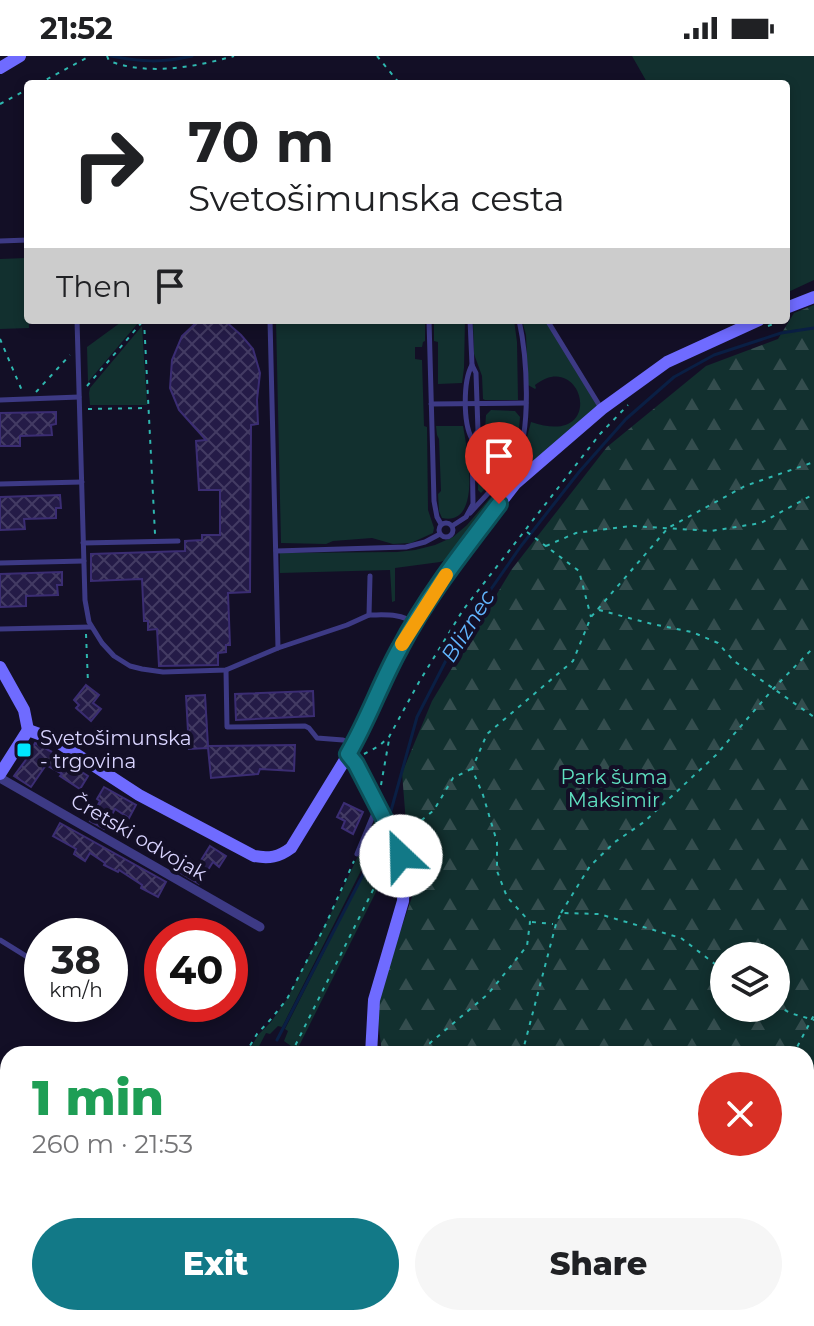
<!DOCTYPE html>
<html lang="en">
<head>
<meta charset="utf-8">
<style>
	body { margin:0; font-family:Montserrat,sans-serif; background:#f6f6f6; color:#202124; height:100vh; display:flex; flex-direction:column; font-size:30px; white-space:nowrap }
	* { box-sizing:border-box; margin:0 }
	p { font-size:26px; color:#757577 }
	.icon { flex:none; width:44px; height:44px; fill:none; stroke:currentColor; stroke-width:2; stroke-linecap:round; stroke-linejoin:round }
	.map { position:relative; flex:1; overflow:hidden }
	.panel { position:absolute; left:0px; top:990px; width:814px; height:280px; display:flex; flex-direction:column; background:#fff; border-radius:24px 24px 0 0; box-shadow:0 4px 12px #0003 }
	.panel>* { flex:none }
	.banner { position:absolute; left:24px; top:24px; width:766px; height:244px; border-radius:8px; box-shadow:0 4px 12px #0003; background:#fff; color:#202124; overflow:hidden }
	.tools { position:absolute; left:710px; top:886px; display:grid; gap:16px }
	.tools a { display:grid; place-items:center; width:80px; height:80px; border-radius:50%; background:#fff; box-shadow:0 4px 12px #0003; font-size:40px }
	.speed { position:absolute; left:24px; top:862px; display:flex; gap:16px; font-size:40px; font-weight:700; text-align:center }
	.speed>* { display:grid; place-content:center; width:104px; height:104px; border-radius:50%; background:#fff; box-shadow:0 4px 12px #0003; line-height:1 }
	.speed small { font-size:20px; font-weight:400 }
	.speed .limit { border:12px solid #d22; background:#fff; color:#111 }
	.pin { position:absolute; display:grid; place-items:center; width:68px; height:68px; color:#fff; margin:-82px -34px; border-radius:50% 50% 50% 0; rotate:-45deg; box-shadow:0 0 8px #0007 }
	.pin .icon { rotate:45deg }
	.me { position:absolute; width:88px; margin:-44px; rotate:336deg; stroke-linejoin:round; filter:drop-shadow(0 0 6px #0008) }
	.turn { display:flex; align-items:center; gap:28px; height:168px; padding:0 32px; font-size:36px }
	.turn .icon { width:104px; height:104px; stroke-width:2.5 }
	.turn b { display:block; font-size:56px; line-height:68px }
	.then { display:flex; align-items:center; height:76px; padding:0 32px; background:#0003; gap:16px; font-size:30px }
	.round { display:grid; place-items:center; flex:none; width:84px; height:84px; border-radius:42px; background:#f6f6f6 }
	.headline { display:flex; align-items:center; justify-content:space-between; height:136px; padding:0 32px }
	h1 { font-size:48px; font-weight:800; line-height:60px; color:#1e9e55 }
	.button { display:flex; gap:16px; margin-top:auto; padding:16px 32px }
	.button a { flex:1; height:92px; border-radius:48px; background:#127987; color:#fff; font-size:32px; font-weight:800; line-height:92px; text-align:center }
	.button a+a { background:#f6f6f6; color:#202124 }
	.status { display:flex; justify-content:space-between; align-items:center; height:56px; padding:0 40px; background:#fff; direction:ltr }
	.status svg { height:22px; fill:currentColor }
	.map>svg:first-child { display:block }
</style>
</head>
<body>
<div class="status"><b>21:52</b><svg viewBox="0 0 49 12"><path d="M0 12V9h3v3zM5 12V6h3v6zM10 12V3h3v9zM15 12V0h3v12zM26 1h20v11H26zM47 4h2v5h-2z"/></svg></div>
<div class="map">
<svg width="814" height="1270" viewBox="0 0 814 1270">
	<defs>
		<pattern id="forest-firs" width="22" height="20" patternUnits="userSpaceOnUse" patternTransform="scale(2)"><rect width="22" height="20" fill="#12302f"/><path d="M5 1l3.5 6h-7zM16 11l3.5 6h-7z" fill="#344d4e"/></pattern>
		<pattern id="building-cross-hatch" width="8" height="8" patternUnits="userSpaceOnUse" patternTransform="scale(2)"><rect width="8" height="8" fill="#241b47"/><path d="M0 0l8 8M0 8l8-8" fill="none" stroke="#433b63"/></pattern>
	</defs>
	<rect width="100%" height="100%" fill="#130f26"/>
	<g fill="#12302f">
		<polygon points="632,0 814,0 814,224 786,237 786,28 648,28"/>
		<polygon points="26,202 29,272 0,273 0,203"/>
		<polygon points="124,264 138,264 138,267 88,326 87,291"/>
		<polygon points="276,264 425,264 425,285 423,286 422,291 415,291 415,303 422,304 424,370 427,371 428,454 434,472 433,477 411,487 393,488 372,482 333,485 326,488 281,487"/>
		<polygon points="434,264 465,264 464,312 462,327 438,328 438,286 434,285"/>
		<polygon points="473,264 514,264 517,286 518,344 485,344 483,343 482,320 474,298"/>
		<path d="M 522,264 L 546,264 L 598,349 L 512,427 L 452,502 L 440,506 L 395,512 L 395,545 L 392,546 L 390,514 L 280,517 L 280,497 L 397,496 L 415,494 L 435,489 L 453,481 L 467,469 L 518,409 L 522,400 L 531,366 C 608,393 583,291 535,329 L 536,332 L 535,333 L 528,329 L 526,279 Z"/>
		<polygon points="142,270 147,349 90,349 89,337 90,332"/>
		<path d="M 491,354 L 515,355 L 520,361 L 517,396 L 514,402 L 481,437 L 478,434 C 478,408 485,384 486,359 Z"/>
		<path d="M 436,370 L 463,370 C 467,392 483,471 442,462 L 439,455 L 438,438 L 441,435 L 439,383 L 437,379 Z"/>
		<polygon points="375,764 381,775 282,971 278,970 270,978 266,977 255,998 247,998 258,979 271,966 287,943 332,855"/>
		<polygon points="383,780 393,802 295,998 287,998 291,990 284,985 288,975 285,973"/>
	</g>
	<path fill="url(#forest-firs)" fill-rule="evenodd" d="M 814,249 L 814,1270 L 279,1270 L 289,1262 L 806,1262 L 806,998 L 382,998 L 376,946 L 412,841 L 402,717 L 432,645 L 512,513 L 607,391 L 706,310 L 778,283 L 794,257 ZM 724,900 L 776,900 L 776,952 L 724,952 Z"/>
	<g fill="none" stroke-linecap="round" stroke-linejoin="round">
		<g stroke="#0a1f44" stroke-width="3">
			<path d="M 111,0 C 142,6 161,7 192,0"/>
			<polyline points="389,762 417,661 459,579 521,490 579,416 626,363 674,321 714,299 781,277 814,272"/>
			<polyline points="277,984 367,811 384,773"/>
			<polyline points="806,1121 814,1115"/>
			<polyline points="0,1239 8,1236"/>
			<polyline points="657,1270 665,1262"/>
		</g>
	</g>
	<g fill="url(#building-cross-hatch)" stroke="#3b2d73" stroke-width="2">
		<polygon points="199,264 224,264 241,279 253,293 260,317 257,344 258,368 251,369 250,536 228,537 230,589 226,589 226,596 218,597 218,609 159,610 157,573 148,574 148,565 144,565 142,523 91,525 91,498 185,495 185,485 202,484 202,479 220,479 220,434 199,434 196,385 206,384 179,354 170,332 172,304 182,280"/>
		<polygon points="56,356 56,368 51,369 52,379 20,380 20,390 0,390 0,357"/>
		<polygon points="60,439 61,452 56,452 56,462 24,463 25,473 0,474 0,441"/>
		<polygon points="62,516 62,529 57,529 58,539 26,540 26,550 0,551 0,518"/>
		<polygon points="86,629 99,639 93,647 101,653 91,665 76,652 79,649 74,644"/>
		<polygon points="313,635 314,660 236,664 235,638"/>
		<polygon points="205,639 208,690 295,689 294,715 260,713 258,718 211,722 208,692 189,693 186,640"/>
		<polygon points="35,687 58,699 57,700 88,720 80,733 60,720 62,718 46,709 31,731 14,720 25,705"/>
		<polygon points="104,731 136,749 129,762 115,753 104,773 90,765 100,745 97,743"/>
		<polygon points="344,747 363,756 353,778 342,772 345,765 337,761"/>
		<polygon points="60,767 166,826 158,841 141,832 142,829 119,814 118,816 104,809 105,807 90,797 85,805 74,798 76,793 53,780"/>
		<polygon points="210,790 226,800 219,811 213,806 199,828 174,813 183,799 198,809"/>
	</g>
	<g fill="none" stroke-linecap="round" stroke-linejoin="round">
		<g stroke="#2fb8b0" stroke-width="2" stroke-dasharray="4 6" stroke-linecap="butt">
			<path d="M 107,0 L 109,5 C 149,20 195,11 234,0"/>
			<polyline points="377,0 400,28"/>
			<polyline points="38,28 90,0"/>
			<polyline points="0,48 28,33"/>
			<polyline points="144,264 155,478"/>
			<polyline points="768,270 785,264"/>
			<polyline points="0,283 23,337"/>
			<polyline points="87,330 143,265"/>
			<polyline points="36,336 70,299"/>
			<polyline points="88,353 148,352"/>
			<polyline points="527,476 579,515 591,561"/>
			<polyline points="546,490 576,477 631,470 711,475 761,467 814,438"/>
			<polyline points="599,554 652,568 692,576 718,587 734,605 814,661"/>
			<polyline points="86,578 88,627"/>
			<polyline points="364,698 379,690 389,681 419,626 463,554 600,378 628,349"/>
			<polyline points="381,729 389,684"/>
			<polyline points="406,777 434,754 453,722 471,713"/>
			<polyline points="561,857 590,810 615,786 644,766 716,699 773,633 814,591"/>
			<polyline points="532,866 553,868"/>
			<polyline points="776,949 790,957 814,964"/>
			<polyline points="245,998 257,978 271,963 287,943 325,870 354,805"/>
			<polyline points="291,998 389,802"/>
			<polyline points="431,998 430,987 488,938 527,890 530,866 507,841 497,815 497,786 483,739 472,713 487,678 573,605 591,561 668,472 745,430 814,406"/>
			<polyline points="522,998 556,868 561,857 599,858 681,882 724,915"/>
			<polyline points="791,998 796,993 814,959"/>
			<polyline points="806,1095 814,1086"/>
			<polyline points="806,1147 814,1150"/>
			<polyline points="806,1170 814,1168"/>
			<polyline points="0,1197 8,1199"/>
			<polyline points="0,1227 8,1223"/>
			<polyline points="511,1262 517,1270"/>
			<polyline points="402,1270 409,1262"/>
		</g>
		<g stroke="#3d3a85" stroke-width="5">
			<polyline points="0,185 28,184"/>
			<polyline points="77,264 85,544 89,566 102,587 114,600 130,610 142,613 163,616 226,614 278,592 270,264"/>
			<polyline points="429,264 434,445 437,461 441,468"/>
			<polyline points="470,264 472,309 476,317 478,375 472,383"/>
			<polyline points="547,264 601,352"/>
			<polyline points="0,344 79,341"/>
			<polyline points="431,348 526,347"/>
			<polyline points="0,428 82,426"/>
			<path d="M 470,457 L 515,408 C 532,375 527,300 519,264"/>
			<circle cx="446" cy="474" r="7"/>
			<path d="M 452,470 L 466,461 L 473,448 L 472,383 C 463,367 463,325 472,309"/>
			<polyline points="83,487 178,485"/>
			<polyline points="276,495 406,491 425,486 440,478"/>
			<polyline points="0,507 84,505"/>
			<path d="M 369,559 C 386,559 400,557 414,567"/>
			<polyline points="0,573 91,571"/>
			<polyline points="278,592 347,569 369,559 370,520"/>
			<polyline points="226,614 227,671 305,670 309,672 317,682 343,684 353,688"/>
			<polyline points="357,798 377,750"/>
			<polyline points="0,884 42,910"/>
		</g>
		<g stroke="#3d3a85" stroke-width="9">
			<polyline points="0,722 260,871"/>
			<polyline points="15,1270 18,1262"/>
		</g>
		<g stroke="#6f6bff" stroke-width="12">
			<polyline points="0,12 20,0"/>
			<polyline points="786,252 814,241"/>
			<polyline points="0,611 24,654 28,674"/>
			<path d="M 28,674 L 53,683 L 139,739 L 254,800 C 269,803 279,801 291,792 L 354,689 L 400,591 L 427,547 L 452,510 L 515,428 L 602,353 L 667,306 L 759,264"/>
			<polyline points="348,698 356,708 397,786 404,815 403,845 374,944 371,998"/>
			<polyline points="0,718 28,674"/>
			<polyline points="336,1270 343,1262"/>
		</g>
	</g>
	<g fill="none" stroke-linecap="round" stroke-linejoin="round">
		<defs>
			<path id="route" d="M 401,800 L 391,776 L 356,708 L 348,698 C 368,664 381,626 400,592 C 427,540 464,494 499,448"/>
		</defs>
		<use href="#route" stroke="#0c4f58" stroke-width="20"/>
		<use href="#route" stroke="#127987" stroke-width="14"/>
		<polyline stroke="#f59e0b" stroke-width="14" points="402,588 446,519"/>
	</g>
	<rect fill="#00e5ff" stroke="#130f26" stroke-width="3" x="16" y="686" width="16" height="16" rx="4"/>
	<g text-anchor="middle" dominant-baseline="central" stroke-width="8" stroke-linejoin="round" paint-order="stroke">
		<g font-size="20" fill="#d9d4ff" stroke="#130f26" text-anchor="start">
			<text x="40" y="682">Svetošimunska<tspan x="40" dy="23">- trgovina</tspan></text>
		</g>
		<g font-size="20" fill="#5fe0c0" stroke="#130f26">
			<text x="614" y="721">Park šuma<tspan x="614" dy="23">Maksimir</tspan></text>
		</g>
		<g font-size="20" fill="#d9d4ff" stroke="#130f26">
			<text transform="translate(139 781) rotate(30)">Čretski odvojak</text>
		</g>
		<g font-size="22" font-style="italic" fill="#62b6ff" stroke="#130f26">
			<text transform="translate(468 570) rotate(-58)">Bliznec</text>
		</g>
	</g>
</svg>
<div class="tools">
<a><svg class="icon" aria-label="layers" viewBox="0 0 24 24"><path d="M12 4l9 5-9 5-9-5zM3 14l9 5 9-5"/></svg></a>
</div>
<div class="speed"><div>38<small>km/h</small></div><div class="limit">40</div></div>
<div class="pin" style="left:499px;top:448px;background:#d93025"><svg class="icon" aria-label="arrive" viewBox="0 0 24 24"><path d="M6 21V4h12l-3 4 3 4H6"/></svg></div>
<svg class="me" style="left:401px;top:800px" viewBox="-20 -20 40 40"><circle r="19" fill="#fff"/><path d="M0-13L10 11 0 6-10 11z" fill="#127987"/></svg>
<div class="banner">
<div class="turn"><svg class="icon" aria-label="right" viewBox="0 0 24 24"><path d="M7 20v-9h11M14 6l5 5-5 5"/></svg><div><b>70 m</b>Svetošimunska cesta</div></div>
<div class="then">Then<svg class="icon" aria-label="arrive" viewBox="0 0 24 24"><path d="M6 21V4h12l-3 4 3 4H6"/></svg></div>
</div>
<section class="panel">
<div class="headline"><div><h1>1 min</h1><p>260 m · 21:53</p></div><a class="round" style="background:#d93025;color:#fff"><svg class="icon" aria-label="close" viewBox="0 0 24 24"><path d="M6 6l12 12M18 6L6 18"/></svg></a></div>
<div class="button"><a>Exit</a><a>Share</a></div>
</section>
</div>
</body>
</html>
